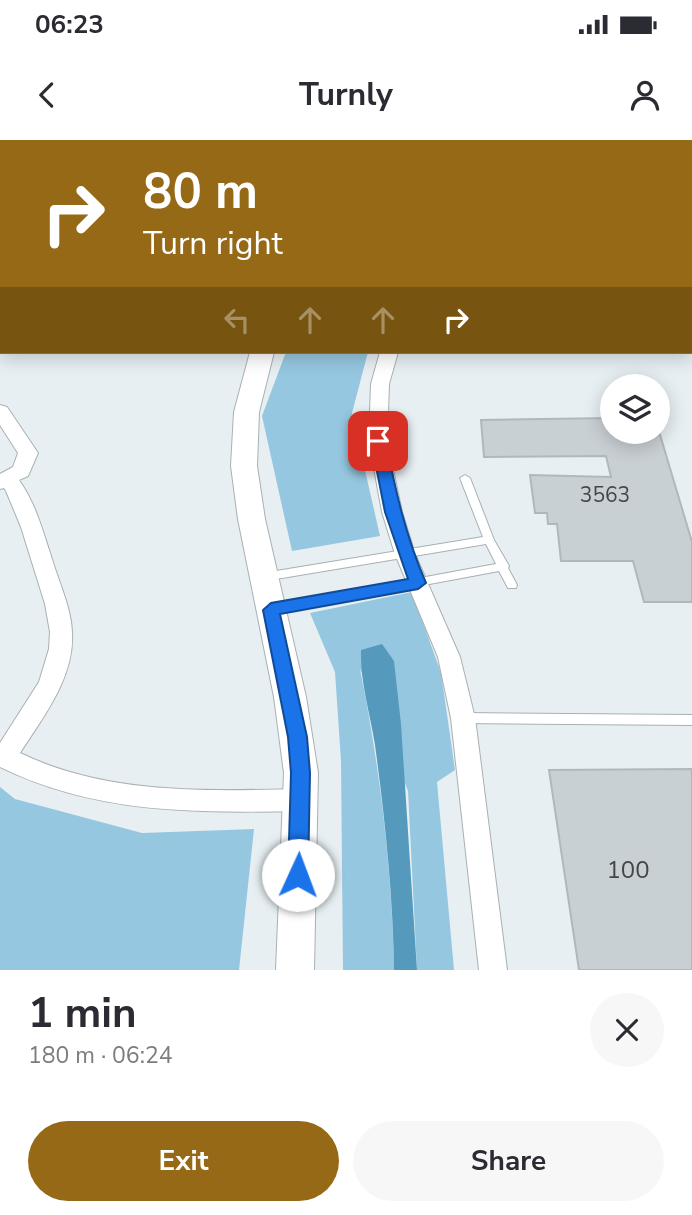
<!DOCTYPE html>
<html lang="en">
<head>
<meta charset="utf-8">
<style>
	body { margin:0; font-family:"Nunito Sans",sans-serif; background:#f7f7f7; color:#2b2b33; height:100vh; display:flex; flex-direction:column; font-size:26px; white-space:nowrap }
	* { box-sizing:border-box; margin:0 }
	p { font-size:23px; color:#7c7c81 }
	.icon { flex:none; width:38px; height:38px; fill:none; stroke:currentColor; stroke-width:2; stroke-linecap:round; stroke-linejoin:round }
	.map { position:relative; height:830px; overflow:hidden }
	.details { display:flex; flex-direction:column; background:#fff; flex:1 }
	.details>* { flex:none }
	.guide { position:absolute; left:0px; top:0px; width:693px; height:214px; box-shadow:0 4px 18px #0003; background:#956915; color:#fff; overflow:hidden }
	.fabs { position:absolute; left:600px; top:234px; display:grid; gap:14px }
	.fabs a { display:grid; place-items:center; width:70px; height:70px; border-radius:50%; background:#fff; box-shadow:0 4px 18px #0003; font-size:35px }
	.pin { position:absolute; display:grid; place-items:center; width:60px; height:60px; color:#fff; margin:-30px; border-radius:14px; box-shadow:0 4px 10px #0006 }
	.me { position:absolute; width:77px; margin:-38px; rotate:2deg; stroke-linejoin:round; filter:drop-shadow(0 0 5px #0008) }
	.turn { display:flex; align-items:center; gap:24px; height:147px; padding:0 28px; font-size:32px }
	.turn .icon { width:91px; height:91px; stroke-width:2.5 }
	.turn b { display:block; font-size:49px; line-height:60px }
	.lanes { display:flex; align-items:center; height:66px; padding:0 28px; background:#0003; justify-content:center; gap:35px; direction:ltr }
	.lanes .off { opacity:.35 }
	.round { display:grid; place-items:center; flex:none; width:74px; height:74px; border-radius:37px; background:#f7f7f7 }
	.summary { display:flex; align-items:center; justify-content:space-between; height:119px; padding:0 28px }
	h1 { font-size:42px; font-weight:700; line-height:52px }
	.action { display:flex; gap:14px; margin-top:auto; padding:14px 28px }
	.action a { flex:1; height:80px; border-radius:42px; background:#956915; color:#fff; font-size:28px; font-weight:700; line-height:80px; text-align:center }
	.action a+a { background:#f7f7f7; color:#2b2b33 }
	.status { display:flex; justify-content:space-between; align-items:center; height:49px; padding:0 35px; background:#fff; direction:ltr }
	.status svg { height:19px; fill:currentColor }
	header { display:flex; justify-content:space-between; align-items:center; height:91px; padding:0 28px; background:#fff; font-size:32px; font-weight:700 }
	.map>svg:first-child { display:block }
</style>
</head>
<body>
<div class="status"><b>06:23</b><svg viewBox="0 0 49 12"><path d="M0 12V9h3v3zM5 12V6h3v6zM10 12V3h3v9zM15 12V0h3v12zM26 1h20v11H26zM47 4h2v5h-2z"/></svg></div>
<header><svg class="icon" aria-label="back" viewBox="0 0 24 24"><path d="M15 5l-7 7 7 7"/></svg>Turnly<svg class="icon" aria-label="person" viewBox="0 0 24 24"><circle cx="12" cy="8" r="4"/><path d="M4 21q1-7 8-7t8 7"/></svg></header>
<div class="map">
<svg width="692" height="830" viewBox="0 0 692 830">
	<rect width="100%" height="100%" fill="#e7eff3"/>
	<g fill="#96c7e0">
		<polygon points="286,212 368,212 352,273 380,396 292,411 262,276"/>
		<path d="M 412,452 L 441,533 L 455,630 L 437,642 L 454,830 L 417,830 L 408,651 L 360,529 C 380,628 392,729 394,830 L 343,830 L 341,621 L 335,532 L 310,473 Z"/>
		<polygon points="0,647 15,659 142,693 254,689 239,830 0,830"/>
	</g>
	<path fill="#559abc" d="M 382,504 L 394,521 L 401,584 L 417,830 L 394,830 C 393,755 385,679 375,605 C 370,573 360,542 361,510 Z"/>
	<g fill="#c9d0d4" stroke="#b1b8bc" stroke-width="2">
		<polygon points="642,0 692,0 692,94 691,2"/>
		<polygon points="612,278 612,292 658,292 658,288 692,402 692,462 644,462 633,421 561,421 557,384 548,384 547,373 535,373 530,335 611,337 606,316 484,317 481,280"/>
		<polygon points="692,629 692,830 579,830 549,630"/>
	</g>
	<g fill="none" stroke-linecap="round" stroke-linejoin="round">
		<defs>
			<g id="lane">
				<rect x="596" y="0" width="6" height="2"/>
				<rect x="691" y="200" width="1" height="6"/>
				<polygon points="465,335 470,338 494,400 509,426 508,428 517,445 516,448 508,448 499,431 274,473 270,472 269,469 270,466 274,465 496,424 486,404 264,441 259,437 264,433 483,397 460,338"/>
				<polygon points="463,573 692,575 692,585 463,583 459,581 457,578 459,575"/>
			</g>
			<g id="street">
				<polygon points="25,0 39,0 24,2"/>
				<polygon points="149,0 168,0 147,2"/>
				<polygon points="194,0 210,0 212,2 195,2"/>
				<polygon points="485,0 505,0 483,2"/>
				<rect x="0" y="4" width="2" height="8"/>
				<polygon points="0,77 2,77 0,88"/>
				<polygon points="380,212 398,212 389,244 387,301 402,372 415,414 460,517 475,578 507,830 479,830 451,578 438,517 395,414 382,372 369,301 371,244"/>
				<path d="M 0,265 L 7,267 L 38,313 L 28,336 L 19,340 C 36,364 43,392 52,419 C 59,443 71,467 72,492 C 75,537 43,577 20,613 C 107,655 206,651 300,649 L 309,652 L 313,660 L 309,668 L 300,671 C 196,673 95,674 0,627 L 0,603 L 39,542 L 49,509 L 50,492 L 45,464 L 21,387 L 6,351 L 4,348 L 0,349 L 0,334 L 13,327 L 18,313 L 0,285 Z"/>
			</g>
			<g id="secondary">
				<polygon points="336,0 354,0 335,2"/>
				<polygon points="250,212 274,212 259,272 257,326 265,379 306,557 318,633 314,830 276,830 284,633 274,557 238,379 231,326 234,272"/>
			</g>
		</defs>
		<use href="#lane" stroke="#a9b0b4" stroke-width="2"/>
		<use href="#street" stroke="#a9b0b4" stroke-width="2"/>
		<use href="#secondary" stroke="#a9b0b4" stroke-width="2"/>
		<use href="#lane" fill="#fff" fill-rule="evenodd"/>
		<use href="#street" fill="#fff" fill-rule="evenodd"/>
		<use href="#secondary" fill="#fff" fill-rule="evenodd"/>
	</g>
	<path fill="#1a73e8" stroke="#114b97" stroke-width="2" d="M 378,296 L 386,301 C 395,350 406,397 426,443 L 418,449 L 280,474 L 307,597 L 310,633 L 308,735 L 305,741 L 298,744 L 291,741 L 288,735 L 291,633 L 288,597 L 263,470 L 271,463 L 408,439 L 385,372 L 371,301 Z"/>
	<g text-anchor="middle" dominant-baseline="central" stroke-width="5" stroke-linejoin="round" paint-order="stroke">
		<g font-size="21" fill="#434748">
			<text x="605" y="355">3563</text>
		</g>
		<g font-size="24" fill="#434748">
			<text x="628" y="730">100</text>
		</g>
	</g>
</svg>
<div class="fabs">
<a><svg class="icon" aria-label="layers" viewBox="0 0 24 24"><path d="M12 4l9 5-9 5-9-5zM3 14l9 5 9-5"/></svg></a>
</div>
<div class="pin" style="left:378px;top:301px;background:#d93025"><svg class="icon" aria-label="arrive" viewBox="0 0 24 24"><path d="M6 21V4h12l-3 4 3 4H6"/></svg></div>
<svg class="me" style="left:298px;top:735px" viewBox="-20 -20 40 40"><circle r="19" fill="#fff"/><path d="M0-13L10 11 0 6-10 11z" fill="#1a73e8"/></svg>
<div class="guide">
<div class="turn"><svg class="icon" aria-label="right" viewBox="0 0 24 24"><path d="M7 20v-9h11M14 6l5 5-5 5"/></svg><div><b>80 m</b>Turn right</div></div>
<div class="lanes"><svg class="icon off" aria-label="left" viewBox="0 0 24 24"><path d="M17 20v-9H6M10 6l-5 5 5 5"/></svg><svg class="icon off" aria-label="ahead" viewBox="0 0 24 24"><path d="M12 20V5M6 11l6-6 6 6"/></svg><svg class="icon off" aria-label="ahead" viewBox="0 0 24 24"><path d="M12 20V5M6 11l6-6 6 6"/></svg><svg class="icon" aria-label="right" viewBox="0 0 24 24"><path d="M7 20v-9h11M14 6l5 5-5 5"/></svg></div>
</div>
</div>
<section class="details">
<div class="summary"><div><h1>1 min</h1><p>180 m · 06:24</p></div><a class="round"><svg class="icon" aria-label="close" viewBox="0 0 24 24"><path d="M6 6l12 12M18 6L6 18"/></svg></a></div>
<div class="action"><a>Exit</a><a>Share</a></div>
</section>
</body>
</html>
